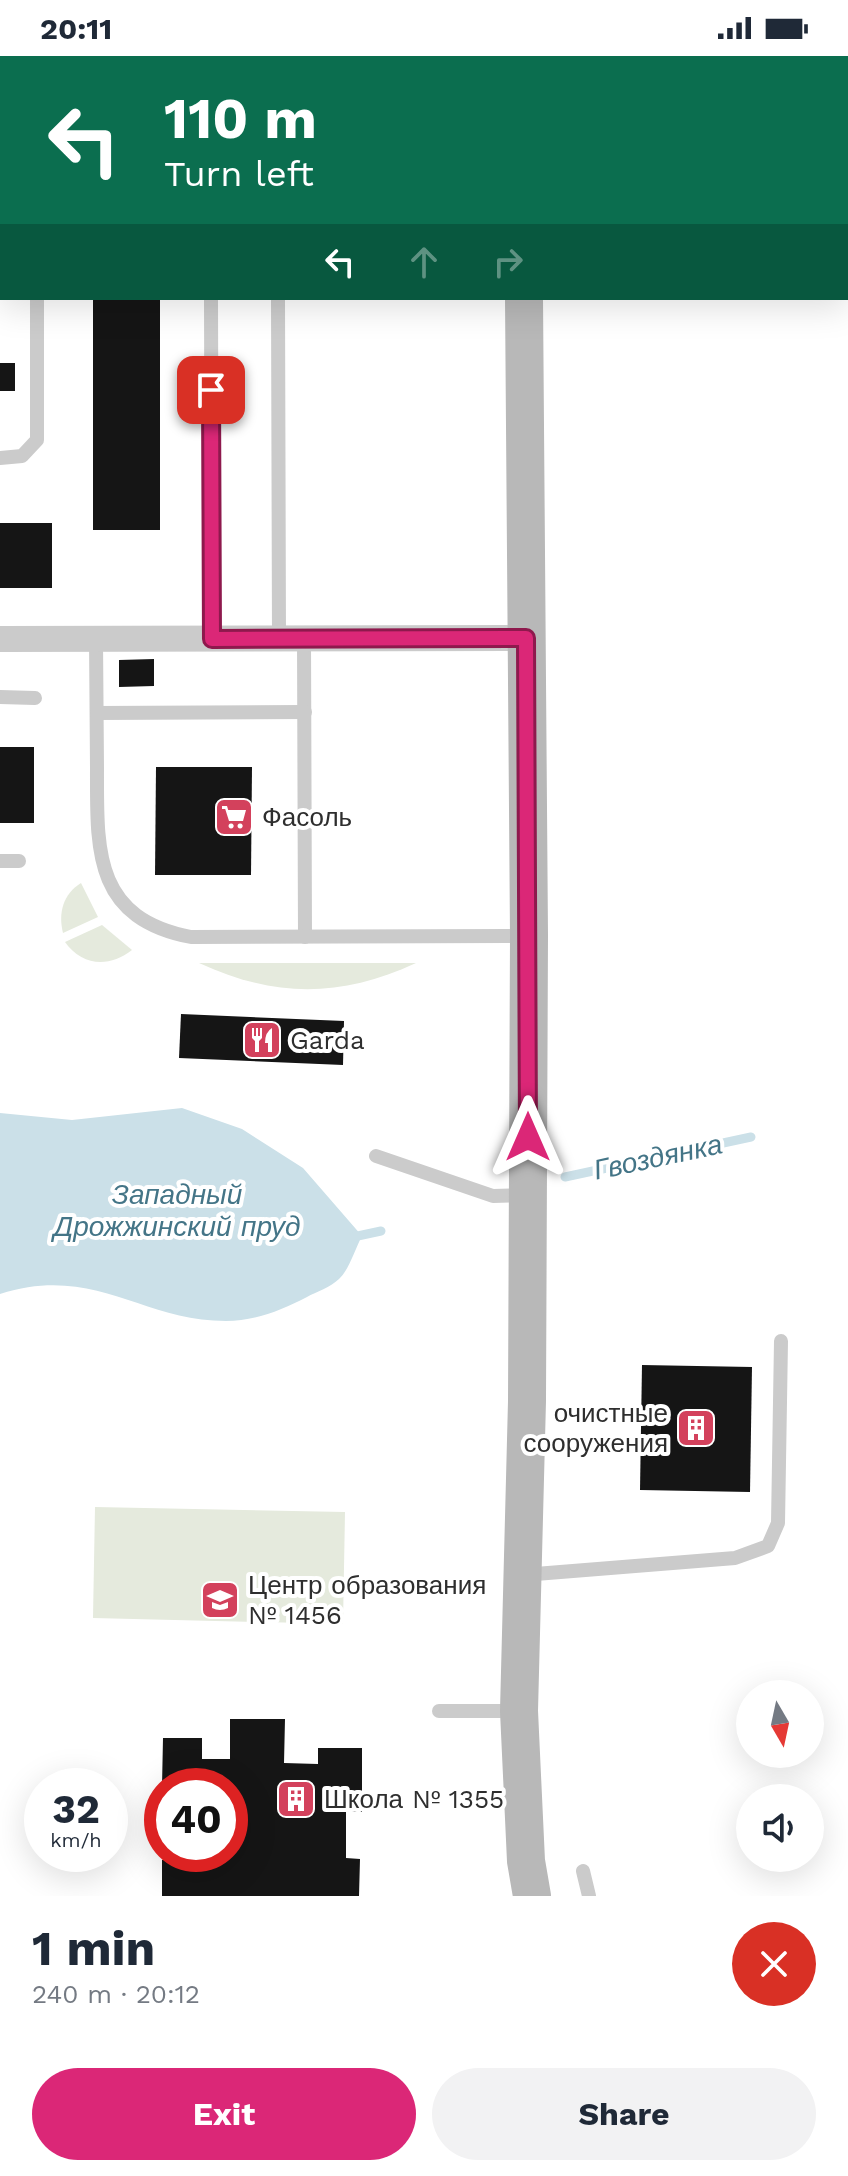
<!DOCTYPE html>
<html lang="en">
<head>
<meta charset="utf-8">
<style>
	body { margin:0; font-family:"Work Sans",sans-serif; background:#f2f2f3; color:#1f2937; height:100vh; display:flex; flex-direction:column; font-size:30px; white-space:nowrap }
	* { box-sizing:border-box; margin:0 }
	p { font-size:26px; color:#747a83 }
	.icon { flex:none; width:44px; height:44px; fill:none; stroke:currentColor; stroke-width:2; stroke-linecap:round; stroke-linejoin:round }
	.map { position:relative; height:1840px; overflow:hidden }
	.side { display:flex; flex-direction:column; background:#fff; flex:1 }
	.side>* { flex:none }
	.guide { position:absolute; left:0px; top:0px; width:848px; height:244px; box-shadow:0 8px 32px #0002; background:#0b6e4f; color:#fff; overflow:hidden }
	.needle { width:52px; rotate:171deg }
	.controls { position:absolute; left:736px; top:1624px; display:grid; gap:16px }
	.controls a { display:grid; place-items:center; width:88px; height:88px; border-radius:50%; background:#fff; box-shadow:0 8px 32px #0002; font-size:40px }
	.speed { position:absolute; left:24px; top:1712px; display:flex; gap:16px; font-size:40px; font-weight:700; text-align:center }
	.speed>* { display:grid; place-content:center; width:104px; height:104px; border-radius:50%; background:#fff; box-shadow:0 8px 32px #0002; line-height:1 }
	.speed small { font-size:20px; font-weight:400 }
	.speed .limit { border:12px solid #d22; background:#fff; color:#111 }
	.pin { position:absolute; display:grid; place-items:center; width:68px; height:68px; color:#fff; margin:-34px; border-radius:16px; box-shadow:0 4px 12px #0006 }
	.me { position:absolute; width:88px; margin:-44px; rotate:0deg; stroke-linejoin:round; filter:drop-shadow(0 0 6px #0008) }
	.turn { display:flex; align-items:center; gap:28px; height:168px; padding:0 32px; font-size:36px }
	.turn .icon { width:104px; height:104px; stroke-width:2.5 }
	.turn b { display:block; font-size:56px; line-height:68px }
	.lanes { display:flex; align-items:center; height:76px; padding:0 32px; background:#0003; justify-content:center; gap:40px; direction:ltr }
	.lanes .off { opacity:.35 }
	.round { display:grid; place-items:center; flex:none; width:84px; height:84px; border-radius:42px; background:#f2f2f3 }
	.overview { display:flex; align-items:center; justify-content:space-between; height:136px; padding:0 32px }
	h1 { font-size:48px; font-weight:700; line-height:60px }
	.primary-button { display:flex; gap:16px; margin-top:auto; padding:16px 32px }
	.primary-button a { flex:1; height:92px; border-radius:48px; background:#db2777; color:#fff; font-size:32px; font-weight:700; line-height:92px; text-align:center }
	.primary-button a+a { background:#f2f2f3; color:#1f2937 }
	.status { display:flex; justify-content:space-between; align-items:center; height:56px; padding:0 40px; background:#fff; direction:ltr }
	.status svg { height:22px; fill:currentColor }
	.map>svg:first-child { display:block }
</style>
</head>
<body>
<div class="status"><b>20:11</b><svg viewBox="0 0 49 12"><path d="M0 12V9h3v3zM5 12V6h3v6zM10 12V3h3v9zM15 12V0h3v12zM26 1h20v11H26zM47 4h2v5h-2z"/></svg></div>
<div class="map">
<svg width="848" height="1840" viewBox="0 0 848 1840">
	<rect width="100%" height="100%" fill="#fff"/>
	<g fill="#e5eadd">
		<path d="M 81,827 L 98,861 L 63,877 C 58,857 63,838 81,827 Z"/>
		<path d="M 102,869 L 132,894 C 109,912 82,910 65,886 Z"/>
		<path d="M 199,907 L 416,907 C 340,942 275,942 199,907 Z"/>
		<polygon points="95,1451 345,1456 343,1568 93,1562"/>
	</g>
	<path fill="#cbe0e8" d="M 182,1052 L 242,1073 L 303,1112 L 362,1180 C 355,1193 349,1214 339,1223 C 331,1231 316,1236 307,1241 C 282,1254 255,1265 226,1265 C 141,1265 94,1208 0,1238 L 0,1057 L 72,1064 Z"/>
	<g fill="none" stroke-linecap="round" stroke-linejoin="round">
		<g stroke="#cbe0e8" stroke-width="9">
			<polyline points="565,1121 751,1081"/>
			<polyline points="353,1181 381,1175"/>
		</g>
	</g>
	<g fill="#151515">
		<rect x="93" y="242" width="67" height="232"/>
		<rect x="0" y="307" width="15" height="28"/>
		<rect x="0" y="467" width="52" height="65"/>
		<polygon points="154,603 154,630 119,631 119,604"/>
		<rect x="0" y="691" width="34" height="76"/>
		<polygon points="156,711 252,711 251,819 155,819"/>
		<polygon points="181,958 344,965 343,1009 179,1002"/>
		<polygon points="642,1309 752,1311 750,1436 640,1434"/>
		<polygon points="230,1663 285,1663 284,1707 318,1708 318,1692 362,1692 362,1756 346,1755 346,1802 360,1803 359,1840 162,1840 162,1804 180,1804 180,1798 230,1798 230,1730 162,1730 163,1682 202,1682 202,1703 230,1703"/>
	</g>
	<g fill="none" stroke-linecap="round" stroke-linejoin="round">
		<g stroke="#cbcbcb" stroke-width="14">
			<polyline points="36,0 36,2"/>
			<polyline points="211,0 211,2"/>
			<polyline points="278,2 279,0"/>
			<polyline points="0,112 2,112"/>
			<polyline points="211,242 212,583"/>
			<polyline points="278,242 279,583"/>
			<polyline points="0,402 22,400 37,384 37,242"/>
			<polyline points="304,582 305,881"/>
			<path d="M 96,583 C 96,626 97,669 97,712 C 97,794 93,862 191,881 L 529,880"/>
			<polyline points="0,641 35,642"/>
			<polyline points="97,657 305,656"/>
			<polyline points="0,805 19,805"/>
			<polyline points="376,1100 493,1140 528,1139"/>
			<polyline points="523,1519 735,1502 768,1490 778,1467 781,1285"/>
			<polyline points="439,1655 519,1655"/>
			<polyline points="583,1815 589,1840"/>
		</g>
		<polyline stroke="#cbcbcb" stroke-width="26" points="0,583 526,582"/>
		<g stroke="#b8b8b8" stroke-width="38">
			<polyline points="522,0 522,2"/>
			<polyline points="524,242 529,880 527,1345 519,1655 526,1805 532,1840"/>
		</g>
	</g>
	<g fill="none" stroke-linecap="round" stroke-linejoin="round">
		<defs>
			<polyline id="route" points="211,334 212,583 526,582 528,1081"/>
		</defs>
		<use href="#route" stroke="#8e194d" stroke-width="20"/>
		<use href="#route" stroke="#db2777" stroke-width="14"/>
	</g>
	<defs>
		<symbol id="supermarket-square" viewBox="-11 -11 22 22"><rect x="-9" y="-9" width="18" height="18" rx="4" fill="#d3415c" stroke="#fff"/><path d="M-6-5.5h2.5l.6 2H6L4.5 2H-2.5L-4.4-4H-6ZM-1.5 3.2a1.3 1.3 0 1 0 .1 0ZM3 3.2a1.3 1.3 0 1 0 .1 0Z" fill="#fff"/></symbol>
		<symbol id="restaurant-square" viewBox="-11 -11 22 22"><rect x="-9" y="-9" width="18" height="18" rx="4" fill="#d3415c" stroke="#fff"/><path d="M-5-6h1v4h1v-4h1v4h1v-4h1v5L-1.5 .5V6h-2V.5L-5-1ZM5-6V6H3V1.5H1.5Q1.5-4 5-6Z" fill="#fff"/></symbol>
		<symbol id="building-square" viewBox="-11 -11 22 22"><rect x="-9" y="-9" width="18" height="18" rx="4" fill="#d3415c" stroke="#fff"/><path d="M-4-6H4V6H1V3H-1V6H-4ZM-2.5-4.3h1.7v1.8h-1.7ZM.8-4.3h1.7v1.8H.8ZM-2.5-1h1.7V.8h-1.7ZM.8-1h1.7V.8H.8Z" fill="#fff"/></symbol>
		<symbol id="school-square" viewBox="-11 -11 22 22"><rect x="-9" y="-9" width="18" height="18" rx="4" fill="#d3415c" stroke="#fff"/><path d="M0-5L7-2L0 1L-7-2ZM-4 1L0 2.5L4 1V4Q0 6-4 4Z" fill="#fff"/></symbol>
	</defs>
	<g fill-rule="evenodd">
		<use href="#supermarket-square" x="212" y="739" width="44" height="44"/>
		<use href="#restaurant-square" x="240" y="962" width="44" height="44"/>
		<use href="#building-square" x="674" y="1350" width="44" height="44"/>
		<use href="#school-square" x="198" y="1522" width="44" height="44"/>
		<use href="#building-square" x="274" y="1721" width="44" height="44"/>
	</g>
	<g text-anchor="middle" dominant-baseline="central" stroke-width="8" stroke-linejoin="round" paint-order="stroke">
		<g font-size="26" fill="#2e2e2e" stroke="#fff" text-anchor="start">
			<text x="262" y="761">Фасоль</text>
			<text x="290" y="984">Garda</text>
			<text x="668" y="1357" text-anchor="end">очистные<tspan x="668" dy="30">сооружения</tspan></text>
			<text x="248" y="1529">Центр образования<tspan x="248" dy="30">№ 1456</tspan></text>
			<text x="324" y="1743">Школа № 1355</text>
		</g>
		<g font-size="28" font-style="italic" fill="#447587" stroke="#fff">
			<text transform="translate(658 1101) rotate(-12)">Гвоздянка</text>
			<text x="177" y="1138">Западный<tspan x="177" dy="32">Дрожжинский пруд</tspan></text>
		</g>
	</g>
</svg>
<div class="controls">
<a><svg class="needle" viewBox="-14 -14 28 28"><path d="M0-13l5 13h-10z" fill="#e53935"/><path d="M0 13l5-13h-10z" fill="#747a83"/></svg></a>
<a><svg class="icon" aria-label="sound" viewBox="0 0 24 24"><path d="M4 9h4l5-4v14l-5-4H4zM17 9q2 3 0 6"/></svg></a>
</div>
<div class="speed"><div>32<small>km/h</small></div><div class="limit">40</div></div>
<div class="pin" style="left:211px;top:334px;background:#d93025"><svg class="icon" aria-label="arrive" viewBox="0 0 24 24"><path d="M6 21V4h12l-3 4 3 4H6"/></svg></div>
<svg class="me" style="left:528px;top:1081px" viewBox="-20 -20 40 40"><path d="M0-17L14 15 0 8-14 15z" fill="#db2777" stroke="#fff" stroke-width="4"/></svg>
<div class="guide">
<div class="turn"><svg class="icon" aria-label="left" viewBox="0 0 24 24"><path d="M17 20v-9H6M10 6l-5 5 5 5"/></svg><div><b>110 m</b>Turn left</div></div>
<div class="lanes"><svg class="icon" aria-label="left" viewBox="0 0 24 24"><path d="M17 20v-9H6M10 6l-5 5 5 5"/></svg><svg class="icon off" aria-label="ahead" viewBox="0 0 24 24"><path d="M12 20V5M6 11l6-6 6 6"/></svg><svg class="icon off" aria-label="right" viewBox="0 0 24 24"><path d="M7 20v-9h11M14 6l5 5-5 5"/></svg></div>
</div>
</div>
<section class="side">
<div class="overview"><div><h1>1 min</h1><p>240 m · 20:12</p></div><a class="round" style="background:#d93025;color:#fff"><svg class="icon" aria-label="close" viewBox="0 0 24 24"><path d="M6 6l12 12M18 6L6 18"/></svg></a></div>
<div class="primary-button"><a>Exit</a><a>Share</a></div>
</section>
</body>
</html>
